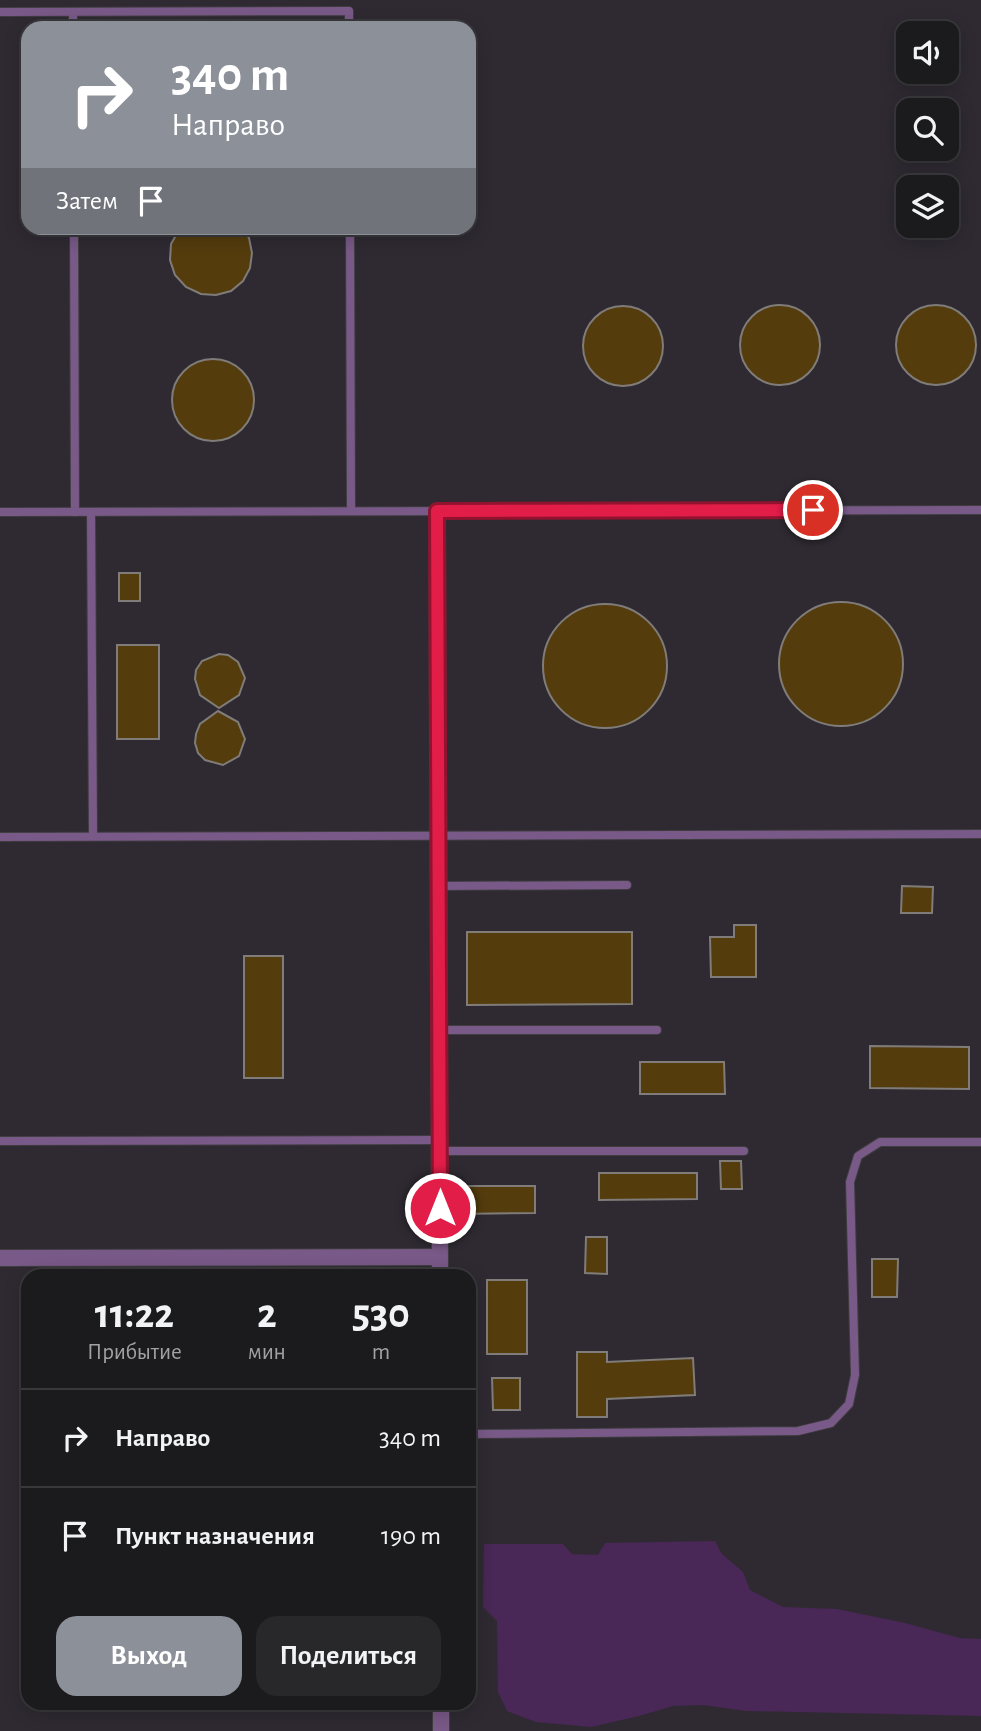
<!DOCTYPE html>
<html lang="ru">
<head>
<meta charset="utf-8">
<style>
	body { margin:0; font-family:"Alegreya Sans",sans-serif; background:#282729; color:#f1f3f6; height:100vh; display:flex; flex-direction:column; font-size:26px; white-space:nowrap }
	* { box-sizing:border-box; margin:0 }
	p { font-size:23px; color:#a0a1a3 }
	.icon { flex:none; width:38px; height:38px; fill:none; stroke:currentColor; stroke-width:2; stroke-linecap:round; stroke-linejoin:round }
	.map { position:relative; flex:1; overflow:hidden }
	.panel { position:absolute; left:21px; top:1269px; width:455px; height:441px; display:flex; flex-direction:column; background:#1b1a1c; border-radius:21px; box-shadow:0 4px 18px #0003,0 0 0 2px #39383b }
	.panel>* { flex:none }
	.banner { position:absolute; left:21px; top:21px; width:455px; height:214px; border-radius:21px; box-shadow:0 4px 18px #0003,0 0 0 2px #39383b; background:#8c9099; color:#fff; overflow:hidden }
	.fabs { position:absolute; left:896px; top:21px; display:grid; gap:14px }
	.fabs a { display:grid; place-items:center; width:63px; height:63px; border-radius:14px; background:#1b1a1c; box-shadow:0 4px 18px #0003,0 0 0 2px #39383b; font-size:35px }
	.pin { position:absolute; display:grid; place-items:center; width:60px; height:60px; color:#fff; margin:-30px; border:4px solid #fff; border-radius:50%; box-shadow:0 2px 7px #0007 }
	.me { position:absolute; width:77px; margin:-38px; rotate:0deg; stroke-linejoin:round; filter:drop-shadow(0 0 5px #0008) }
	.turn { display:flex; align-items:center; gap:24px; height:147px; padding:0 35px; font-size:32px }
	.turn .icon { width:91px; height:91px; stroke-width:2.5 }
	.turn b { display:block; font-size:49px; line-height:60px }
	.then { display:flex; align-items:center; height:66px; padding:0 35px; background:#0003; gap:14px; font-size:26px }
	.eta { display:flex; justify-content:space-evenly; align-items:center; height:119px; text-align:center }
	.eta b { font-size:42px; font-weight:600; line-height:49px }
	.cta { display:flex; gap:14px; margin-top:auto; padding:14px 35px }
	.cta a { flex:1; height:80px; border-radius:21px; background:#8c9099; color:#fff; font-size:28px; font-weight:600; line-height:80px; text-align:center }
	.cta a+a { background:#282729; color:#f1f3f6 }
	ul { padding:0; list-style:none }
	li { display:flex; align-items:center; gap:21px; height:98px; padding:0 35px; border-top:2px solid #39383b }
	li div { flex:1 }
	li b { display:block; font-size:26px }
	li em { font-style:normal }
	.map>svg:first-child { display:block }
</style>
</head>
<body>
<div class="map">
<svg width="981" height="1731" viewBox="0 0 981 1731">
	<rect width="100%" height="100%" fill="#242225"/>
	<path fill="#2f2a32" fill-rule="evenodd" d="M 0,0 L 981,0 L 981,1731 L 0,1731 ZM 28,28 L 469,28 L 469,228 L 28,228 ZM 908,33 L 947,33 L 947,72 L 908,72 ZM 908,110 L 947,110 L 947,149 L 908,149 ZM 908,187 L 947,187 L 947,226 L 908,226 ZM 28,1276 L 469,1276 L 469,1703 L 28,1703 Z"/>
	<polygon fill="#492756" points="715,1541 722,1554 743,1572 750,1590 783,1607 837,1609 905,1623 960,1638 981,1639 981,1716 746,1711 703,1705 673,1706 639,1716 591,1727 536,1722 507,1711 498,1692 497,1621 483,1607 484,1544 563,1544 572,1554 598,1555 605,1543"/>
	<g fill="#543c0d" stroke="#7f7c79" stroke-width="2">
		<polygon points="180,228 242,228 249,238 252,253 250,268 243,281 231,291 216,295 201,294 186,287 175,275 170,260 171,244"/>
		<circle cx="936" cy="345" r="40"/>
		<circle cx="780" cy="345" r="40"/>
		<circle cx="623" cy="346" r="40"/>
		<circle cx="213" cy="400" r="41"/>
		<rect x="119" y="573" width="21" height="28"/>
		<circle cx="841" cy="664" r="62"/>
		<circle cx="605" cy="666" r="62"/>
		<rect x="117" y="645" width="42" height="94"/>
		<polygon points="219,654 228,655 238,662 245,678 239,695 219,708 200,695 195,679 196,670 202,661"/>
		<polygon points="218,711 238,722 245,739 239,756 223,765 205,760 198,753 195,743 196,734 200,724"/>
		<polygon points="902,886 933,887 932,913 901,913"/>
		<polygon points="734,925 756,925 756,977 711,977 710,937 734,937"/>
		<polygon points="467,932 632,932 632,1004 467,1005"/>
		<rect x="244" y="956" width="39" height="122"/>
		<polygon points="870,1046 969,1047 969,1089 870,1088"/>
		<polygon points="640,1062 724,1062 725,1094 640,1094"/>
		<polygon points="720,1161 741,1161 742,1189 721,1189"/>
		<polygon points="599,1173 697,1173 697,1199 599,1200"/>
		<polygon points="455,1186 535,1186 535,1213 455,1214"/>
		<polygon points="586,1237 607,1237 607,1274 585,1273"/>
		<polygon points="872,1259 898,1259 897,1297 872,1297"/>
		<rect x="487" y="1280" width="40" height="74"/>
		<polygon points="577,1352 607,1352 607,1362 693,1358 695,1395 607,1399 607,1417 577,1417"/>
		<polygon points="492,1378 520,1378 520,1410 493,1410"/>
	</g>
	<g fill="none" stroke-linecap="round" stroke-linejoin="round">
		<defs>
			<g id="service">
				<polyline points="0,12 349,11 349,28"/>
				<polyline points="73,12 73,28"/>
				<polyline points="74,228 75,512"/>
				<polyline points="350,228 351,511"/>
				<polyline points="0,512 981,510"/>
				<polyline points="91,512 93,836"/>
				<polyline points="0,837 981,834"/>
				<polyline points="439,886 627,885"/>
				<polyline points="440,1030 657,1030"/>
				<polyline points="0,1141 440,1140"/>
				<polyline points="440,1151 744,1151"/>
				<polyline points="469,1434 798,1431 831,1423 849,1404 855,1375 850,1182 858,1156 880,1142 981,1142"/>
			</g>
			<g id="minor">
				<polyline points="437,511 440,1276"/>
				<polyline points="0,1258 440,1257"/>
				<polyline points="441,1731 441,1703"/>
			</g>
		</defs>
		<use href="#service" stroke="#3f3d40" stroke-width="10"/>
		<use href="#minor" stroke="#3f3d40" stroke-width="18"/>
		<use href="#service" stroke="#795987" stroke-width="8"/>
		<use href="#minor" stroke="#795987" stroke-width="16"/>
	</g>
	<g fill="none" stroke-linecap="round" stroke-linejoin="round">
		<defs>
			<polyline id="route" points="440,1208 437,511 813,510"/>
		</defs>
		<use href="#route" stroke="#92132f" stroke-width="18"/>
		<use href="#route" stroke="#e11d48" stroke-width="12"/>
	</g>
</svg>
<div class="fabs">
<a><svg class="icon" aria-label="sound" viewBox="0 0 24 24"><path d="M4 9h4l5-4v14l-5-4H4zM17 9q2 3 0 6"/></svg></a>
<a><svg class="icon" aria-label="search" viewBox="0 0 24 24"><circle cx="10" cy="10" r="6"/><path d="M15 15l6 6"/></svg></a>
<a><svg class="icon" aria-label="layers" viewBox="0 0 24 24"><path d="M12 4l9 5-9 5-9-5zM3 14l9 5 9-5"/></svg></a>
</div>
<div class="pin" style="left:813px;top:510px;background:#d93025"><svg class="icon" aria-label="arrive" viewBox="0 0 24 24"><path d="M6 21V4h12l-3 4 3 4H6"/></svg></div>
<svg class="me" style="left:440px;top:1208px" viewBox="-20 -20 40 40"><circle r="17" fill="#e11d48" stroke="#fff" stroke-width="3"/><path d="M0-11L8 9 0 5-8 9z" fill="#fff"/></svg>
<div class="banner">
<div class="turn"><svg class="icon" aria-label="right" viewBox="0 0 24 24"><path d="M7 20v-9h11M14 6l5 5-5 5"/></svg><div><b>340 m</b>Направо</div></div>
<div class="then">Затем<svg class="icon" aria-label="arrive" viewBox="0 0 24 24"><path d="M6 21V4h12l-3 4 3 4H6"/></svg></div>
</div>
<section class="panel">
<div class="eta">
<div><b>11:22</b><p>Прибытие</p></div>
<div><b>2</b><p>мин</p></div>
<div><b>530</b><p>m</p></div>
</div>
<ul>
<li><svg class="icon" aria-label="right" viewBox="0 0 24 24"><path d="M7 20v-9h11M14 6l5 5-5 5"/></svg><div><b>Направо</b></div><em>340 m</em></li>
<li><svg class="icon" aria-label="arrive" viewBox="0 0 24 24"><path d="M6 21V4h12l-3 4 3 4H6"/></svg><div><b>Пункт назначения</b></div><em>190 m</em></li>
</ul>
<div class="cta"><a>Выход</a><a>Поделиться</a></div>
</section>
</div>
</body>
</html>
